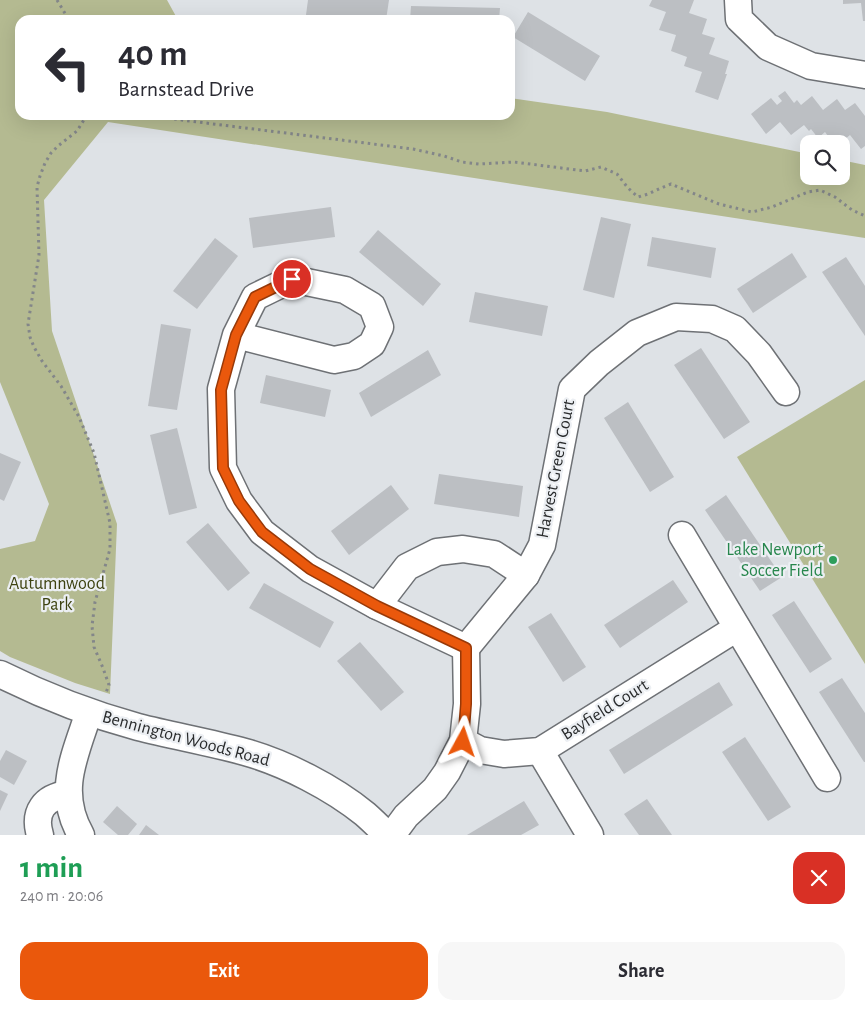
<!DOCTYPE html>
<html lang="en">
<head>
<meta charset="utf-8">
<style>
	body { margin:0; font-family:"Alegreya Sans",sans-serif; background:#f7f7f7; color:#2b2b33; height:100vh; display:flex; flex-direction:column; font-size:19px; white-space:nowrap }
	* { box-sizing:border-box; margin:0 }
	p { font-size:16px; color:#7c7c81 }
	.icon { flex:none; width:28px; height:28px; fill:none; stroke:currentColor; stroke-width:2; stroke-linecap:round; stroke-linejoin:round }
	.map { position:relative; height:835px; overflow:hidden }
	.panel { display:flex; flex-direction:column; background:#fff; flex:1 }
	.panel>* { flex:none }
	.guide { position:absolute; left:15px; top:15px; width:500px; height:105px; border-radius:15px; box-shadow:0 5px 20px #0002; background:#fff; color:#2b2b33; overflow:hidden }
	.tools { position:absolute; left:800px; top:135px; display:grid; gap:10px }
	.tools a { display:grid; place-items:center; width:50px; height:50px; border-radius:10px; background:#fff; box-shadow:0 5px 20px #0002; font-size:25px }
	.pin { position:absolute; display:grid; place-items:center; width:42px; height:42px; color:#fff; margin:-21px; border:2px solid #fff; border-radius:50%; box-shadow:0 1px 5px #0007 }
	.me { position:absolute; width:55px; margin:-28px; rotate:5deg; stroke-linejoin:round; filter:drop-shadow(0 0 4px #0008) }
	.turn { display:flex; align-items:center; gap:18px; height:105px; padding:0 20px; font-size:22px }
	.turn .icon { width:65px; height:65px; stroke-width:2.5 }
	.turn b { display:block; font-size:35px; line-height:42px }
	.round { display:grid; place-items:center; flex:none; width:52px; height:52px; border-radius:15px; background:#f7f7f7 }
	.head { display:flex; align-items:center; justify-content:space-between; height:85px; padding:0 20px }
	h1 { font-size:30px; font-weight:700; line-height:38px; color:#1e9e55 }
	.primary-button { display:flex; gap:10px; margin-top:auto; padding:10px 20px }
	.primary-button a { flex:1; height:58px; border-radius:15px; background:#ea580c; color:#fff; font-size:20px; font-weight:700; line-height:58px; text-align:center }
	.primary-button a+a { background:#f7f7f7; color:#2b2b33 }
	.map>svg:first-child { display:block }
</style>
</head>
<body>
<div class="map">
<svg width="865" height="835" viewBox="0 0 865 835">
	<rect width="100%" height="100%" fill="#dee2e6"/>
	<g fill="#b4ba91">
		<polygon points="0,0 167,0 178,20 20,20 20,115 510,115 510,98 607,112 809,154 809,176 841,176 841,160 865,165 865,238 108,122 44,200 52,331 117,524 110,694 75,683 10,657 0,651 0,549 35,541 49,504 0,382"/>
		<polygon points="865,380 865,664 737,457"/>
	</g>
	<g fill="#bcbfc3">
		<polygon points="308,0 389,0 386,20 338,20 306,15"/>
		<polygon points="652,0 694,0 689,13 707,19 702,34 715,38 709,54 729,61 725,74 727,74 718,100 695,92 702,72 684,66 687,57 671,51 676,35 659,30 666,12 649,6"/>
		<polygon points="843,0 865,0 865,21 863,21 861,3 843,4"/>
		<polygon points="411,6 500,8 499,20 410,20"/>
		<polygon points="528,12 600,56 585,81 513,37"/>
		<polygon points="785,91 794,103 797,100 801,105 812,96 823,110 837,99 845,110 855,103 865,116 865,146 861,149 850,135 839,144 834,144 825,132 818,138 811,129 809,131 804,125 791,135 780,122 766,134 751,114 771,98 777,105 782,101 778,96"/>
		<polygon points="331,207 335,237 253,248 249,218"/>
		<polygon points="601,217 631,224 614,298 583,290"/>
		<polygon points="378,230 441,284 423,306 359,252"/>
		<polygon points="652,237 716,248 711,278 647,266"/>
		<polygon points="215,238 238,256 197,309 173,291"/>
		<polygon points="792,253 807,277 753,313 737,289"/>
		<polygon points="846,257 865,286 865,336 822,272"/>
		<polygon points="475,292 548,306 542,336 469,322"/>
		<polygon points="161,324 191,329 177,410 148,406"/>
		<polygon points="701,348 750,422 724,439 674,365"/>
		<polygon points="428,350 441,375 371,417 359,393"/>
		<polygon points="266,375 331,390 325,417 260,403"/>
		<polygon points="628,402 674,477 650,492 604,418"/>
		<polygon points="177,428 197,508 169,515 150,435"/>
		<polygon points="0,453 21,462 4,501 0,499"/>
		<polygon points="439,474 523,486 519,517 434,504"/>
		<polygon points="391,485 409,509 349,555 331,531"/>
		<polygon points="726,495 782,577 760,591 705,510"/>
		<polygon points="208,523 250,573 228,591 186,542"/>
		<polygon points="673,580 688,602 620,648 604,625"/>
		<polygon points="264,583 334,622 320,648 249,608"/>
		<polygon points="794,601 832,659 810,673 772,615"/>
		<polygon points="551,613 586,667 563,682 528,627"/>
		<polygon points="360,642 404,692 381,711 337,661"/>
		<polygon points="842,678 865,713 865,762 864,762 819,692"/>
		<polygon points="719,682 733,705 624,774 609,750"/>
		<polygon points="745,737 791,807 768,821 722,752"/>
		<polygon points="6,750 27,761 14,785 0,777 0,761"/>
		<polygon points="0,790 8,794 0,811"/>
		<polygon points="647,799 672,835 639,835 624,814"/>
		<polygon points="524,801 539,825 521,835 467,835"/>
		<polygon points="117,806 137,824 128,835 118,835 103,822"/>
		<polygon points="146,825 159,835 139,835"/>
	</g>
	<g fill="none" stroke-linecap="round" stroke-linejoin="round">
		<defs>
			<g id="minor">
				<polyline points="738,0 739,19 768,47 811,66 865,75"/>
				<polyline points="236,335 334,360 354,356 372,344 380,327 372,306 345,290 292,279 255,297 236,335 221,389 223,468 239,501 262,532 310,569 377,606 466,648"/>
				<polyline points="682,535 827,778"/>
				<polyline points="377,606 407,567 437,552 463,549 494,554 526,575"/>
				<polyline points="466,648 526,575 542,545 572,389 599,363 637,333 676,317 712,319 735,329 759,354 786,392"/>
				<path d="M 0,674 C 44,696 90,714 138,727 C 173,736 209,742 245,752 C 285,763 333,788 365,814 C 373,821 380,828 387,835"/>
				<polyline points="463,741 480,750 504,754 540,751 737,628"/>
				<polyline points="540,751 590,835"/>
				<path d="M 40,835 C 33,812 44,797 68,794"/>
				<path d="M 81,835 C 56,792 75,755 89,712"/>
				<polyline points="392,835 406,816 435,789 447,772 463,741 467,704 466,648"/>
			</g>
		</defs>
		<use href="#minor" stroke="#6e7175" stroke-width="29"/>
		<g stroke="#838689" stroke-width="3" stroke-dasharray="2.5 4" stroke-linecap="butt">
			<polyline points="57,0 69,20"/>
			<polyline points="87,115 77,131 58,146 51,153 45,163 40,176 37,187 39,255 28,324 30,337 34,347 42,361 61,386 79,417 94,453 110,523 110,549 95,602 92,626 94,647 103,668 109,685 105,695"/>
			<polyline points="142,115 413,149 444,156 462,162 479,164 514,162 585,171 601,167 617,174 628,188 638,197 648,194 661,188 671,184 719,204 752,212 772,207 808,192 820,190 835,197 852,210 865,216"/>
		</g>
		<use href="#minor" stroke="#fff" stroke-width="26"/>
	</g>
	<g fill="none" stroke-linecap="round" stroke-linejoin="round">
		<defs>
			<polyline id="route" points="292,279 255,297 236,335 221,390 223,468 239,501 262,532 310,569 377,606 466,648 466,704 463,742"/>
		</defs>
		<use href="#route" stroke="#983908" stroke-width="12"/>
		<use href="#route" stroke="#ea580c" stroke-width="9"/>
	</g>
	<circle fill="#2e9e5b" stroke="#eceff3" stroke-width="2" cx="833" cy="560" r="5"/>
	<g text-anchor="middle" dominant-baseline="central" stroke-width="4.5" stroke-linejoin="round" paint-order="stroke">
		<g font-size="18" fill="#292b2c" stroke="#eceff3">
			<text transform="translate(556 469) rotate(-79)">Harvest Green Court</text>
			<text transform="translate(605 710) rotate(-32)">Bayfield Court</text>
			<text transform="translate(186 739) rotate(15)">Bennington Woods Road</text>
		</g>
		<g font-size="18" fill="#27864d" stroke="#eceff3" text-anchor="end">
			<text x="823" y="550">Lake Newport<tspan x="823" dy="21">Soccer Field</tspan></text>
		</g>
		<g font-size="18" fill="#3d4210" stroke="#eceff3">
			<text x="57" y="584">Autumnwood<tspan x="57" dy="21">Park</tspan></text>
		</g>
	</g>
</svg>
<div class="tools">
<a><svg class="icon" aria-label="search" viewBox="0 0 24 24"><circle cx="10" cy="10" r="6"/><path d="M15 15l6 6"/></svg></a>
</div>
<div class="pin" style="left:292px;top:279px;background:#d93025"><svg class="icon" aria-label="arrive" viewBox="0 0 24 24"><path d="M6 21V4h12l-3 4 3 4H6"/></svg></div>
<svg class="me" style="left:463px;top:742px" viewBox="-20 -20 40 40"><path d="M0-17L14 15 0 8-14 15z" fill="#ea580c" stroke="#fff" stroke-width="4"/></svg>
<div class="guide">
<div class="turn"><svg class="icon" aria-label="left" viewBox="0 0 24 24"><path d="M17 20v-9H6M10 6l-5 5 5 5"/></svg><div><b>40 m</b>Barnstead Drive</div></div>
</div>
</div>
<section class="panel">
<div class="head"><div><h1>1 min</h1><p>240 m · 20:06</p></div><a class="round" style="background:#d93025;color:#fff"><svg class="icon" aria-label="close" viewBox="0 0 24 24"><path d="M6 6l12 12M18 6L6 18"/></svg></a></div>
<div class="primary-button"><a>Exit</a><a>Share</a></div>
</section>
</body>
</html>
